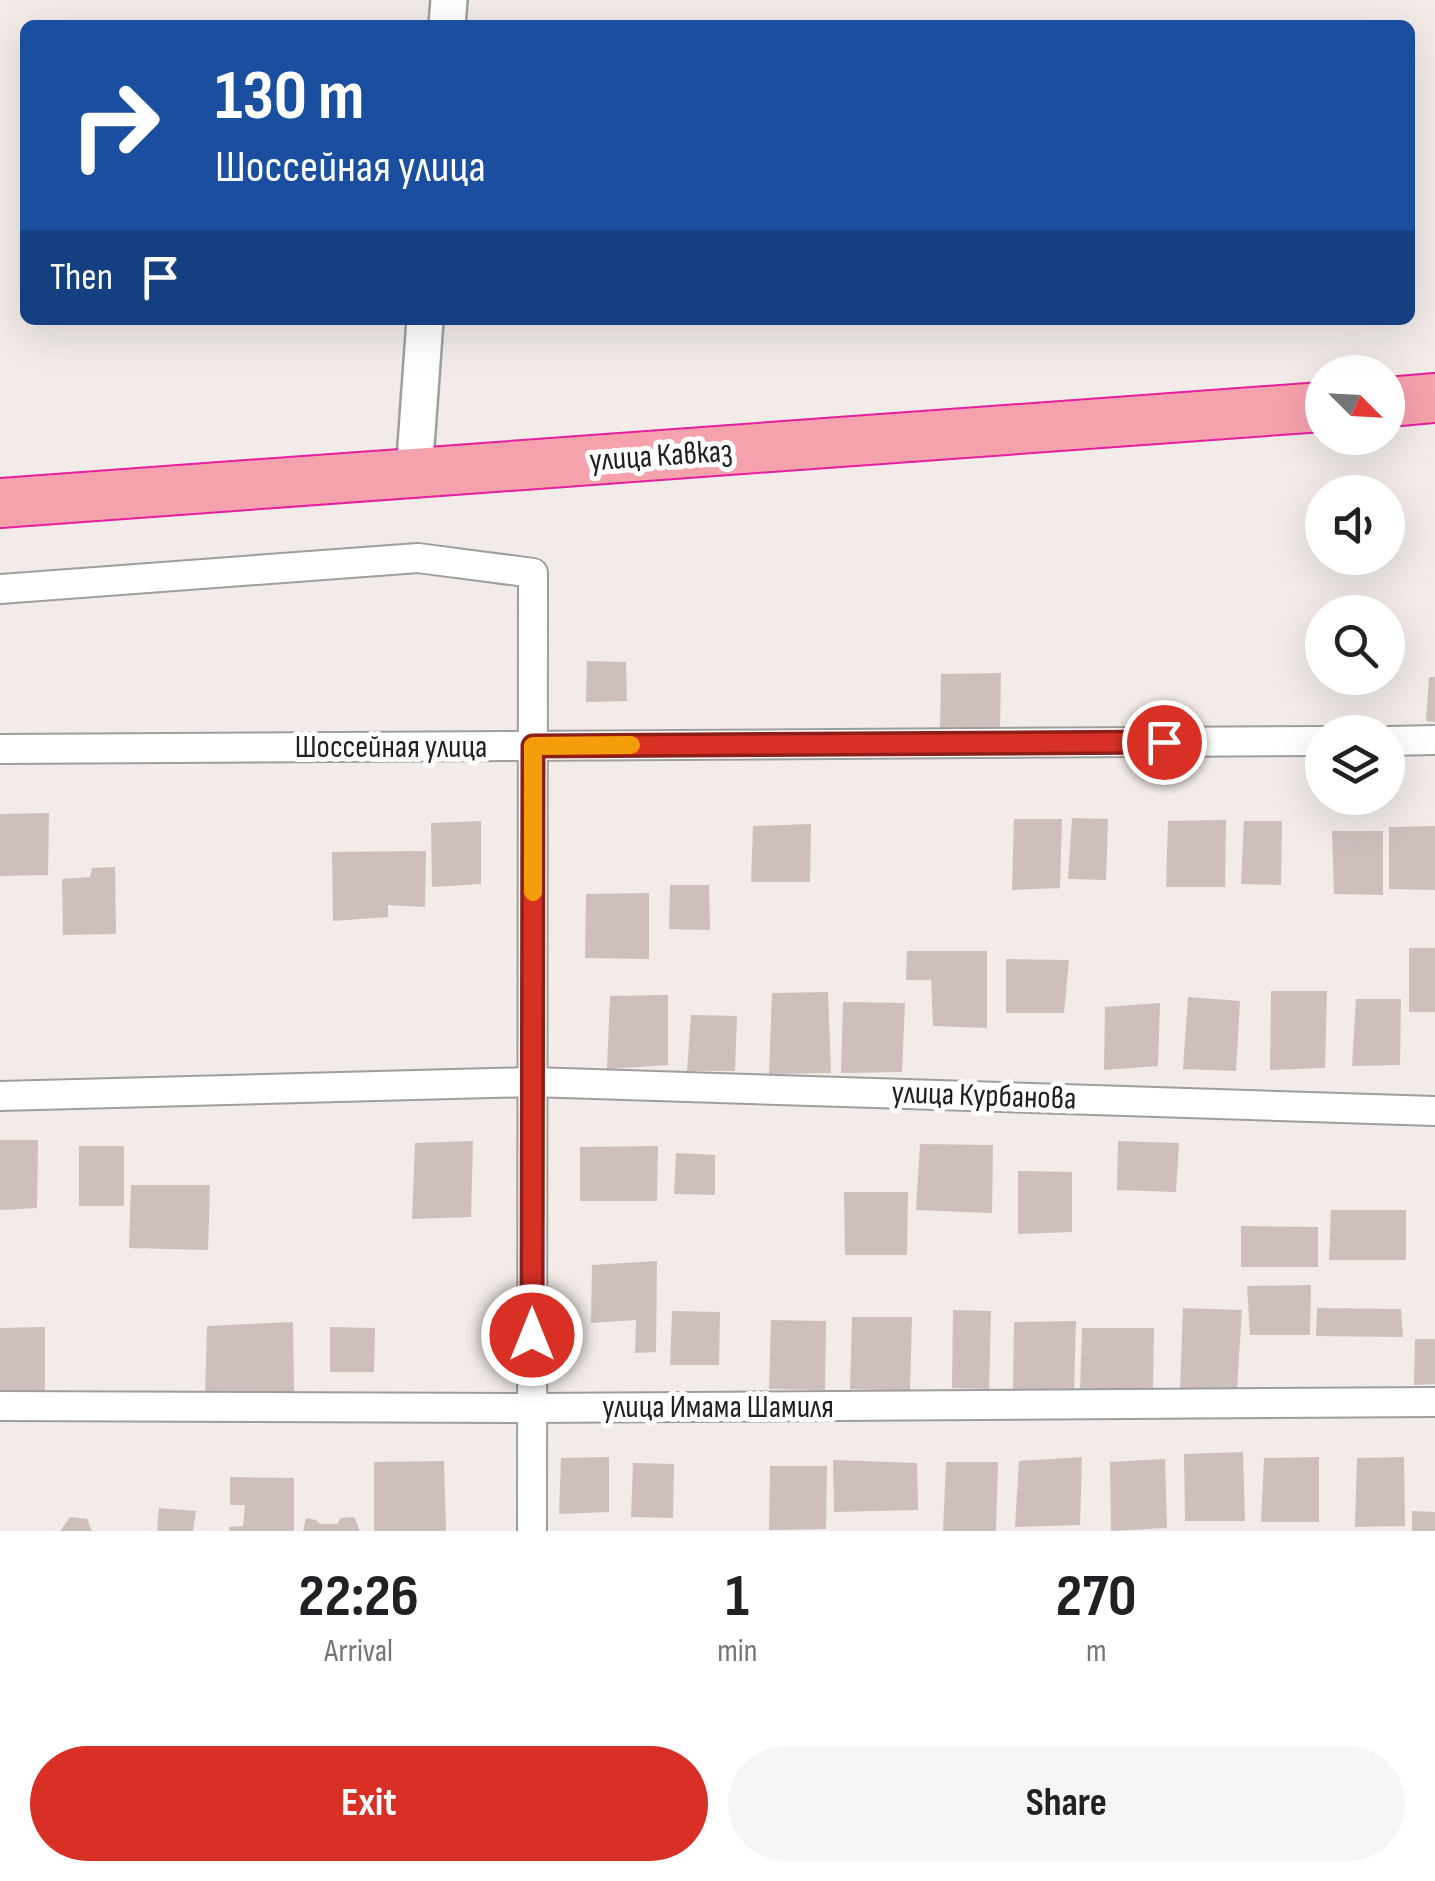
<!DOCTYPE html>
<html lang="en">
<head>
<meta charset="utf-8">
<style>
	body { margin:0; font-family:"Sofia Sans Condensed",sans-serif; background:#f6f6f6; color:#202124; height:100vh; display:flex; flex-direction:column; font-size:38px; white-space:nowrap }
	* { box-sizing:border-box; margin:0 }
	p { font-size:32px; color:#757577 }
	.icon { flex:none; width:55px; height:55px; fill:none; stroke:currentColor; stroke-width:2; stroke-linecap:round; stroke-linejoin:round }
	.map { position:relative; height:1531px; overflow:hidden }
	.panel { display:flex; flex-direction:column; background:#fff; flex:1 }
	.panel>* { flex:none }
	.hud { position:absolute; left:20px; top:20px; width:1395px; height:305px; border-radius:15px; box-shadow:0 10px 40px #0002; background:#1a4fa0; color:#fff; overflow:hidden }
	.needle { width:65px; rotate:114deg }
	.fabs { position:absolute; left:1305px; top:355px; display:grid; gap:20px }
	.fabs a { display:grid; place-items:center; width:100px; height:100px; border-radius:50%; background:#fff; box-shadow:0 10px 40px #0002; font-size:50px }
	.pin { position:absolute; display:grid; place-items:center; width:85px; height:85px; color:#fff; margin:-42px; border:5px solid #fff; border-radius:50%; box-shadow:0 2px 10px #0007 }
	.me { position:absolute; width:110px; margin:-55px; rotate:0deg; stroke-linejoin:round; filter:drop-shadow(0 0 8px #0008) }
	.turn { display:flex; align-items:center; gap:35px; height:210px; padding:0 30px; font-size:45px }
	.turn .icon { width:130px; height:130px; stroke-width:2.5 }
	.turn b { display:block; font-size:70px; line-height:85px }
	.then { display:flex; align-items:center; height:95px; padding:0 30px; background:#0003; gap:20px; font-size:38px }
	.eta { display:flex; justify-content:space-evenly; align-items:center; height:170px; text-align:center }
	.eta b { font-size:60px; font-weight:700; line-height:70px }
	.action { display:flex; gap:20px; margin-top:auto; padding:20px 30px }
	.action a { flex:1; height:115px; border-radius:60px; background:#d93025; color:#fff; font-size:40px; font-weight:700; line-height:115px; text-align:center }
	.action a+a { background:#f6f6f6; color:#202124 }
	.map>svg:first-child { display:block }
</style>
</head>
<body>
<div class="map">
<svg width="1435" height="1531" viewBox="0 0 1435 1531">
	<rect width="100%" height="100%" fill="#f2ebe7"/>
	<g fill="#cebfbd">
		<polygon points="587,661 626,662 627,701 586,702"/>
		<polygon points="1001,673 1000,730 940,730 941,674"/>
		<polygon points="1429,677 1435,677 1435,722 1426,721"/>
		<polygon points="49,813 48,875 0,876 0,814"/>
		<polygon points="1072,818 1108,819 1106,880 1068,879"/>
		<polygon points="1014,819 1062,819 1060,888 1012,890"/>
		<polygon points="1226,820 1225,887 1166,887 1168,821"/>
		<polygon points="481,821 481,884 432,887 431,823"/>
		<polygon points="1244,821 1282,821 1281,885 1241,884"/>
		<polygon points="811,824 810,882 751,882 753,826"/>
		<polygon points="1435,826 1435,890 1389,889 1389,827"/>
		<polygon points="1332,831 1383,831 1383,895 1334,894"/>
		<polygon points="426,851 425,907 388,905 388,917 333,921 332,852"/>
		<polygon points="115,867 116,934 63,935 62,879 90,877 92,868"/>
		<polygon points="670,885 709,885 710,930 669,929"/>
		<polygon points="649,893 649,959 585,958 586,894"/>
		<rect x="1409" y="948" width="26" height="64"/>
		<polygon points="907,951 987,951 987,1028 933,1026 931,980 906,980"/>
		<polygon points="1006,959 1069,960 1064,1013 1006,1013"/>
		<polygon points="1271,991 1327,991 1325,1068 1270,1070"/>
		<polygon points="828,992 831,1073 769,1074 772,993"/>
		<polygon points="668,995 668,1065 607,1069 610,996"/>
		<polygon points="1188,997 1240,1001 1236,1071 1183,1069"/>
		<polygon points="1356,999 1401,999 1400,1065 1352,1066"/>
		<polygon points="843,1002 905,1003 902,1072 841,1073"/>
		<polygon points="1160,1003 1158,1066 1104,1070 1105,1007"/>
		<polygon points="691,1015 737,1016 735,1071 687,1071"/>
		<polygon points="0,1140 38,1140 37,1208 0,1210"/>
		<polygon points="473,1141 471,1217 412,1219 415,1143"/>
		<polygon points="1118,1141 1179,1143 1176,1192 1117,1190"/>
		<polygon points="920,1144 993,1145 992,1213 916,1210"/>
		<rect x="79" y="1146" width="45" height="60"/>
		<polygon points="658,1146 657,1201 580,1201 580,1147"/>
		<polygon points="676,1153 715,1155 715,1195 674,1194"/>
		<polygon points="1018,1171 1072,1172 1072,1232 1018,1234"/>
		<polygon points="131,1185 210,1185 208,1250 129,1248"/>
		<polygon points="844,1192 908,1192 907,1255 845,1255"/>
		<polygon points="1331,1210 1406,1210 1406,1260 1329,1260"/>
		<polygon points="1241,1226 1318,1227 1318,1267 1241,1267"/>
		<polygon points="657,1261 656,1352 635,1353 636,1320 591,1323 592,1265"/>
		<polygon points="1311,1285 1310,1335 1250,1335 1247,1286"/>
		<polygon points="1183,1308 1242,1310 1237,1389 1180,1390"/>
		<polygon points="1317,1308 1401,1309 1403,1337 1316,1336"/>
		<polygon points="953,1310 991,1311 989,1389 952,1388"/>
		<polygon points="672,1311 720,1312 719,1365 670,1365"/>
		<polygon points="852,1317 912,1317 910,1391 850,1389"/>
		<polygon points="771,1320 826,1321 825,1390 769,1389"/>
		<polygon points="1076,1321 1074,1390 1013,1391 1014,1322"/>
		<polygon points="293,1322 294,1392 205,1395 207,1326"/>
		<polygon points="45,1327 45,1392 0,1396 0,1328"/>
		<polygon points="330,1327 375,1328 374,1372 330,1372"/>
		<polygon points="1082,1328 1154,1328 1153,1389 1080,1390"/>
		<polygon points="1415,1339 1435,1339 1435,1384 1414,1385"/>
		<polygon points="1243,1452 1245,1521 1185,1521 1184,1454"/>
		<polygon points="609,1457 609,1512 559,1514 561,1458"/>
		<polygon points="1082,1457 1080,1525 1015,1527 1019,1461"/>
		<polygon points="1319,1457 1319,1522 1261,1522 1264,1458"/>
		<polygon points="1404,1457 1405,1526 1355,1527 1357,1458"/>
		<polygon points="1165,1459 1167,1528 1111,1531 1110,1462"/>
		<polygon points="833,1460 917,1463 918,1510 834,1512"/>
		<polygon points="444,1461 446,1531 374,1531 374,1462"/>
		<polygon points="946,1462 998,1462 996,1531 943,1531"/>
		<polygon points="633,1463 674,1464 673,1518 631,1517"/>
		<polygon points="770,1466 827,1466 826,1529 769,1530"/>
		<polygon points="230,1477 294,1478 294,1531 229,1531 229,1527 243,1526 245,1505 230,1505"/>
		<polygon points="159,1508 196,1511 193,1531 157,1531"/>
		<polygon points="1412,1511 1435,1512 1435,1531 1412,1531"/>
		<polygon points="70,1517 87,1519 92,1531 60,1531"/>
		<polygon points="354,1517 360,1531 303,1531 306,1518 316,1520 320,1524 337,1524 341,1518"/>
	</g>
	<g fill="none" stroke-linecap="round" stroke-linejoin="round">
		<defs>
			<g id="minor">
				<polyline points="0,589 418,558 533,573 532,1531"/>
				<polyline points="1388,741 1435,740"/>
				<polyline points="0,749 1322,741"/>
				<polyline points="0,1096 532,1082 1435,1111"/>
				<polyline points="0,1406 532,1408 1435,1402"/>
			</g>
			<g id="tertiary">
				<polyline points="447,25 449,0"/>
				<polyline points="414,474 425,320"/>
			</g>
			<g id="trunk">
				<polyline points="1388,402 1435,398"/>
				<polyline points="0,503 1322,407"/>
			</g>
		</defs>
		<use href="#minor" stroke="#9e9e9e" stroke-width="32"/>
		<use href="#tertiary" stroke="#9e9e9e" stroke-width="40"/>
		<use href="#trunk" stroke="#e51fa0" stroke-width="52"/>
		<use href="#minor" stroke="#fff" stroke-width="28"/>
		<use href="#tertiary" stroke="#fff" stroke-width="35"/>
		<use href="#trunk" stroke="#f6a2ad" stroke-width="48"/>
	</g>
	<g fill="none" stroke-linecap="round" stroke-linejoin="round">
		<defs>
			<polyline id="route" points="532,1335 533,746 1164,742"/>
		</defs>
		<use href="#route" stroke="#8d1f18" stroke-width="25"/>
		<use href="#route" stroke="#d93025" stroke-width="18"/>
		<polyline stroke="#f59e0b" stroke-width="18" points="533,892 533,746 631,745"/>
	</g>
	<g text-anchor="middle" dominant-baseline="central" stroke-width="10" stroke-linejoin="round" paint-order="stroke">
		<g font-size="32" fill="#212121" stroke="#fff">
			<text transform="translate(661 456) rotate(-4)">улица Кавказ</text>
			<text x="391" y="747">Шоссейная улица</text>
			<text transform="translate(984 1096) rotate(2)">улица Курбанова</text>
			<text x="718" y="1407">улица Имама Шамиля</text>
		</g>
	</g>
</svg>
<div class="fabs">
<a><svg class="needle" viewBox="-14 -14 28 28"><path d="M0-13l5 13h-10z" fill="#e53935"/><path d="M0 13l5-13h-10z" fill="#757577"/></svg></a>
<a><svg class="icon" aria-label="sound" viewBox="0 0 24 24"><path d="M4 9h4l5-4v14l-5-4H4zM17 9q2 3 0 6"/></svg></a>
<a><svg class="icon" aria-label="search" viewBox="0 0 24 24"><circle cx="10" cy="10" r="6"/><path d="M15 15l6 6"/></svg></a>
<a><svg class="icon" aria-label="layers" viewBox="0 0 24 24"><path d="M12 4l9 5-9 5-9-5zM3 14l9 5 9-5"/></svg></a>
</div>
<div class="pin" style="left:1164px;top:742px;background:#d93025"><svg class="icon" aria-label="arrive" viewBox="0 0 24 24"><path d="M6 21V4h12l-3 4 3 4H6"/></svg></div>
<svg class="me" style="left:532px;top:1335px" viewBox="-20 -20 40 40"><circle r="17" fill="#d93025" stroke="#fff" stroke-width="3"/><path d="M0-11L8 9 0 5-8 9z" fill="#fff"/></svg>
<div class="hud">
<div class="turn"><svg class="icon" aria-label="right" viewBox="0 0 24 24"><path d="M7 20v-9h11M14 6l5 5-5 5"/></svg><div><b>130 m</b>Шоссейная улица</div></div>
<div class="then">Then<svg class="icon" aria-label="arrive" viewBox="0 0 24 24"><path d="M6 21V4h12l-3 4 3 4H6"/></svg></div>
</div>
</div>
<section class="panel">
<div class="eta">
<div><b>22:26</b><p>Arrival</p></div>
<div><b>1</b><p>min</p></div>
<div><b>270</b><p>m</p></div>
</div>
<div class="action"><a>Exit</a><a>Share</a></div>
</section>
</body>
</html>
